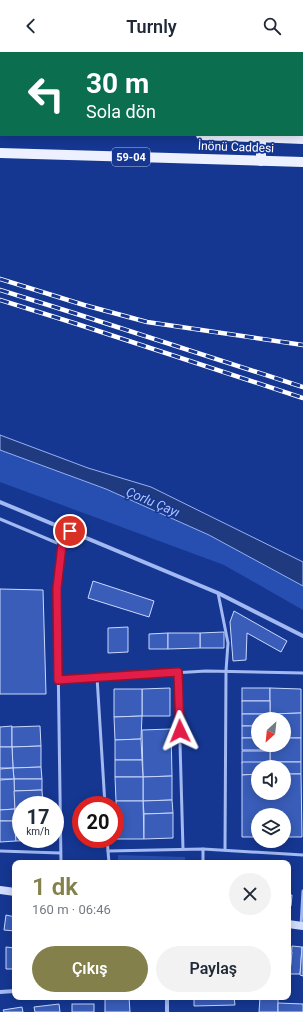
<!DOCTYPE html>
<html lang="tr">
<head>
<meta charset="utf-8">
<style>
	body { margin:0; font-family:Roboto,sans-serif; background:#f2f2f3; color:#1f2937; height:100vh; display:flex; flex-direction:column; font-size:15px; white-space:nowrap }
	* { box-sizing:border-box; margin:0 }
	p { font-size:13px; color:#747a83 }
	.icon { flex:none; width:22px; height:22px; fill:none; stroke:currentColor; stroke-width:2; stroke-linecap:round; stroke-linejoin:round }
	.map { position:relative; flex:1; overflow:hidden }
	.drawer { position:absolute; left:12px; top:808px; width:279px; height:140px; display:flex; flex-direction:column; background:#fff; border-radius:8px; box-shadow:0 2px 10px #0003 }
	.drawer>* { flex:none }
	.top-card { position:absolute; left:0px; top:0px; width:303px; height:84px; box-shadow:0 2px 10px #0003; background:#0b6e4f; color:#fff; overflow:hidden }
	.needle { width:26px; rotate:207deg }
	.tools { position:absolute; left:251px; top:660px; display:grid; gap:8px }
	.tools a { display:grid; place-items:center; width:40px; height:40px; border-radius:50%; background:#fff; box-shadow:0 2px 10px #0003; font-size:20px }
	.speed { position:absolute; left:12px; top:744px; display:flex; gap:8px; font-size:20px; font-weight:700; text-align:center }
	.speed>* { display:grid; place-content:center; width:52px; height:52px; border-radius:50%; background:#fff; box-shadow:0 2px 10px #0003; line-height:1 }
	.speed small { font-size:10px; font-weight:400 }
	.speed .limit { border:6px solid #d22; background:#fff; color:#111 }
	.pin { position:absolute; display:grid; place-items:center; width:34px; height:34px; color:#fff; margin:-17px; border:2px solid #fff; border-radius:50%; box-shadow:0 1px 4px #0007 }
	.me { position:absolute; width:44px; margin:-22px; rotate:358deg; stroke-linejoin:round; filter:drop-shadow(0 0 3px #0008) }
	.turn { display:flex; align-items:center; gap:14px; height:84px; padding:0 20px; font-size:18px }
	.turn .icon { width:52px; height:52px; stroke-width:2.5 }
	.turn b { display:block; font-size:28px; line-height:34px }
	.round { display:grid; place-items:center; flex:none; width:42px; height:42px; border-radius:21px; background:#f2f2f3 }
	.head { display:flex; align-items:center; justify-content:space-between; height:68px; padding:0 20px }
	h1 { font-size:24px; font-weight:600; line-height:30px; color:#84804b }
	.action { display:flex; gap:8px; margin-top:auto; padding:8px 20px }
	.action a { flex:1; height:46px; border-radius:24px; background:#84804b; color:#fff; font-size:16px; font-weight:600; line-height:46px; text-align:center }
	.action a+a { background:#f2f2f3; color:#1f2937 }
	header { display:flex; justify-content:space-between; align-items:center; height:52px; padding:0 20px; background:#fff; font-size:18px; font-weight:600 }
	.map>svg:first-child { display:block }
</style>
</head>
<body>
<header><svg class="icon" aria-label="back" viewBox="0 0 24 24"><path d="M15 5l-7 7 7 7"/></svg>Turnly<svg class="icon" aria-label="search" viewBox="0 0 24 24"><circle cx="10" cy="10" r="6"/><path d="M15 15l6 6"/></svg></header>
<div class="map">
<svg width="303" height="960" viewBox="0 0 303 960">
	<rect width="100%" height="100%" fill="#153792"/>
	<g fill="#274fb1">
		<polygon points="0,398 106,437 209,483 303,534 303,558 224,513 0,430"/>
		<polygon points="118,803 185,805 185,811 118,811"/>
	</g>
	<polygon fill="#203a7f" stroke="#95b2f4" points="0,383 88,416 151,435 303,510 303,534 209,483 106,437 0,398"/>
	<g fill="#395db9" stroke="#cad8fc">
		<polygon points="93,529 154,549 149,565 88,546"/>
		<polygon points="0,537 43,538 46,642 0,642"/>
		<polygon points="234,559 287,589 281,600 247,581 246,608 233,609 230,570"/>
		<polygon points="128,575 128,600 108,601 108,576"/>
		<polygon points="224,580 224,596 200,596 200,581"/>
		<polygon points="168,581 168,597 149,597 149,582"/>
		<polygon points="168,581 200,581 200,596 168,597"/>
		<polygon points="170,636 170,664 142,664 142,637"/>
		<rect x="242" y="636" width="28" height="13"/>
		<polygon points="270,636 301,637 301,661 270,662"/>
		<polygon points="114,637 142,637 142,664 114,665"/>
		<rect x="242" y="649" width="28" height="13"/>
		<polygon points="301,661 301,686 284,686 284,667 270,667 270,662"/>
		<polygon points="242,662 270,662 270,667 258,667 258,674 242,674"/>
		<polygon points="142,664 141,687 115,688 114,665"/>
		<polygon points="12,674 12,695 0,695 0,675"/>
		<polygon points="40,674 41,694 12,695 12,675"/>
		<rect x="242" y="674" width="16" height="12"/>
		<polygon points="171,677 172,724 143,725 142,678"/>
		<polygon points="242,686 258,686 258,693 270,693 270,698 242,698"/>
		<polygon points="284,686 301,686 301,710 270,710 270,693 284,693"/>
		<polygon points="141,687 142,708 115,708 115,688"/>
		<polygon points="41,694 41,715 13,716 12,695"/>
		<polygon points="0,695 12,695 13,716 0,716"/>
		<rect x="242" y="699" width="28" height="12"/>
		<polygon points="115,708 142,708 143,725 115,725"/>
		<polygon points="242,710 271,710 271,715 258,715 258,722 242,723"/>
		<polygon points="270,710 301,710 301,722 284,722 284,715 270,715"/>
		<polygon points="41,715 42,727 14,727 13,716"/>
		<polygon points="13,716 14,727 0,727 0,717"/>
		<polygon points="258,722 258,741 284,741 284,722 301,722 302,785 284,785 284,763 258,763 258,785 242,785 242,723"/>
		<polygon points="172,724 172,748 143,749 143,725"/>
		<polygon points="115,725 143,725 143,749 116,749"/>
		<polygon points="14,727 42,727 42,738 14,739"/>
		<polygon points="14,727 15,757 0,758 0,728"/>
		<polygon points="42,738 43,753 21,753 21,757 15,757 14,739"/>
		<polygon points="172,748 173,761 144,762 143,749"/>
		<polygon points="116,749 143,749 144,787 116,787"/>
		<polygon points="15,757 15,769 0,769 0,758"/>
		<rect x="15" y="757" width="6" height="22"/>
		<polygon points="173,761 173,786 144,787 144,762"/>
		<polygon points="0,769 15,769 16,789 0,790"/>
		<polygon points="15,779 21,779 21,787 44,787 44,788 16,789"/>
		<polygon points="288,843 292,843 291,854 288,853"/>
		<polygon points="6,863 15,865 15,879 4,878"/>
		<polygon points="292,894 302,895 300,922 290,922"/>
		<polygon points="6,895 15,896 15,917 6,917"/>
		<polygon points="302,895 303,895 303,924 300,923"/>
		<polygon points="288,900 292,900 290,920 288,920"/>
		<polygon points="105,945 129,945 130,960 105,960"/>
		<polygon points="194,945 234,945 235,953 194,954"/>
		<polygon points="260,945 278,945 278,960 259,960"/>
		<polygon points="278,951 303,952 303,960 278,960"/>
		<polygon points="59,952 60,960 35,960 34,955"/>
		<rect x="72" y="952" width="22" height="8"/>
		<polygon points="22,955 23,960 4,960 3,958"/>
	</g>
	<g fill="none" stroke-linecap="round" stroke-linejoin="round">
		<g stroke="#a3b9f1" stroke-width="3">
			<polyline points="260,0 260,1"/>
			<polyline points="278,0 278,1"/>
			<polyline points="302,12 303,12"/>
			<polyline points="302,38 303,38"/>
			<polyline points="0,467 62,493"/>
			<polyline points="218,541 228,591 226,619 225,798"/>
			<polyline points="178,620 183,797"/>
			<polyline points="97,625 105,753"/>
			<polyline points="58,628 206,619 303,621"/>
			<polyline points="107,787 108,799"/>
			<polyline points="0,799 60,801"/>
			<polyline points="61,811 57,536 62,493 70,479"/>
			<polyline points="109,811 108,799 203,797 303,803"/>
			<polyline points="203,811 203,797"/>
			<polyline points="301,874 303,839"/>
		</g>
		<g stroke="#a3b9f1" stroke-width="4">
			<polyline points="0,450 218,541 303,584"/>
			<polyline points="0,940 15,939"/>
			<polyline points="167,945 167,960"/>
		</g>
		<g stroke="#d1ddfc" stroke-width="8">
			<polyline points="0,838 15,840"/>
			<polyline points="288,872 303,874"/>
		</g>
		<g stroke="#edf1ff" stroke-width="10">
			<polyline points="0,75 1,75"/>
			<polyline points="201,83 303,87"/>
			<polyline points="0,101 303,110"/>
			<polyline points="261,109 261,85"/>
		</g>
		<defs>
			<g id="rail">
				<polyline points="0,227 84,253 147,270 303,293"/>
				<polyline points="0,238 80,263 303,335"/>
				<polyline points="0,248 77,272 303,346"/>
			</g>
		</defs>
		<use href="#rail" stroke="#fff" stroke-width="4.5"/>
		<use href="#rail" stroke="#153792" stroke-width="3" stroke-dasharray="9" stroke-linecap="butt"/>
	</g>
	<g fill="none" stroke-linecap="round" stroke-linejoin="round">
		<defs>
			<polyline id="route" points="70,479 62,493 57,536 58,628 178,620 180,679"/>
		</defs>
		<use href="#route" stroke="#92132f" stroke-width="10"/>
		<use href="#route" stroke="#e11d48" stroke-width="7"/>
	</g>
	<g text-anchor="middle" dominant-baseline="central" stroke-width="3.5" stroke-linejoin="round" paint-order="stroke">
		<rect fill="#153792" stroke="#b9c3de" stroke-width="1" x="112" y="96" width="38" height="18" rx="3"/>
		<g font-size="11" font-weight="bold" fill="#fff">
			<text x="131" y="105">59-04</text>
		</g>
		<g font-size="12" fill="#fff" stroke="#153792">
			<text transform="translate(236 95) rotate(2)">İnönü Caddesi</text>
		</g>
		<g font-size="13" font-style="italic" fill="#afc4f8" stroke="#153792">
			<text transform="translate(153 450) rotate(23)">Çorlu Çayı</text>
		</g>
	</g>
</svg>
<div class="tools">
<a><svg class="needle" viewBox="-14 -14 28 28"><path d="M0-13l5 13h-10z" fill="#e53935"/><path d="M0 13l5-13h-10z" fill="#747a83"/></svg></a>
<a><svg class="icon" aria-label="sound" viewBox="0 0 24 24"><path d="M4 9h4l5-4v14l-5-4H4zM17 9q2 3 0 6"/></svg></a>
<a><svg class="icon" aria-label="layers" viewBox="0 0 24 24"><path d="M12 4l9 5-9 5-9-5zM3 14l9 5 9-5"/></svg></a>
</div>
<div class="speed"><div>17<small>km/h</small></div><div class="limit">20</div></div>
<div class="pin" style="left:70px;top:479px;background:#d93025"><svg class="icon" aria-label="arrive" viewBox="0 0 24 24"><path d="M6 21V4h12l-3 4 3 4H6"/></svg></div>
<svg class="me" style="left:180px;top:679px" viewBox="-20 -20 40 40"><path d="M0-17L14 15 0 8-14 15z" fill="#e11d48" stroke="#fff" stroke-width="4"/></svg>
<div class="top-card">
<div class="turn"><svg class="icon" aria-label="left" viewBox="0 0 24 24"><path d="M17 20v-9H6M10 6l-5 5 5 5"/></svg><div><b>30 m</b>Sola dön</div></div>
</div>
<section class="drawer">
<div class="head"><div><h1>1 dk</h1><p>160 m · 06:46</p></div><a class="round"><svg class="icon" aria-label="close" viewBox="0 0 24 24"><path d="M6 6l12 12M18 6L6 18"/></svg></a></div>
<div class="action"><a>Çıkış</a><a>Paylaş</a></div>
</section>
</div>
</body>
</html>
